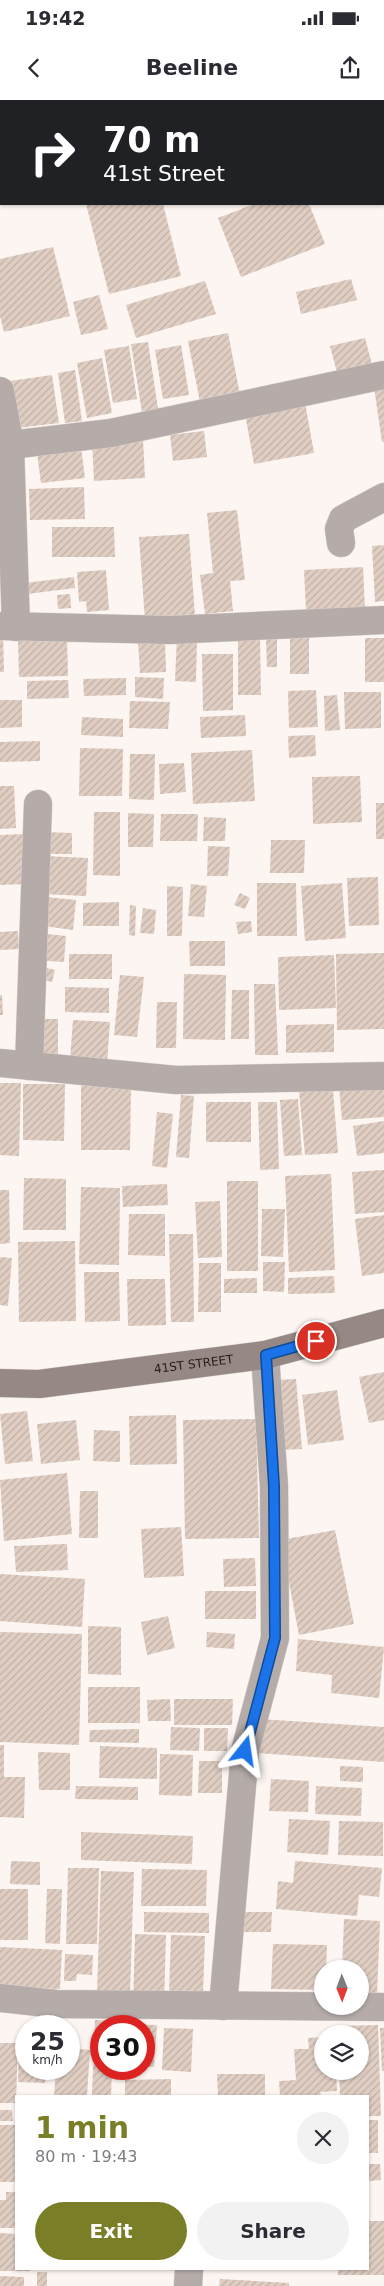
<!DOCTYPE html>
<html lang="en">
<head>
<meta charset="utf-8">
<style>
	body { margin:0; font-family:"DejaVu Sans",sans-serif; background:#f2f2f3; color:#2b2b33; height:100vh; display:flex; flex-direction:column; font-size:19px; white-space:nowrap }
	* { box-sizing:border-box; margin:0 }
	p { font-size:16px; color:#7c7c81 }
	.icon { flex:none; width:28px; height:28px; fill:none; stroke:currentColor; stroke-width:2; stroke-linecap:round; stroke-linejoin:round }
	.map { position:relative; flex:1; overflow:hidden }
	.side { position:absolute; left:15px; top:1995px; width:354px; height:175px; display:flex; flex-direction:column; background:#fff; border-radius:0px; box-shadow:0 1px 4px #0004 }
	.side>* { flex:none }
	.top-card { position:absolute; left:0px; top:0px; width:385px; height:105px; box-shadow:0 1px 4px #0004; background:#202124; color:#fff; overflow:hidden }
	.needle { width:32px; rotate:179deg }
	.fabs { position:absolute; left:314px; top:1860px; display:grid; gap:10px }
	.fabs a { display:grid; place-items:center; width:55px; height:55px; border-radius:50%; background:#fff; box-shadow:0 1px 4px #0004; font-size:25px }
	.speed { position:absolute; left:15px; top:1915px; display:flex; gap:10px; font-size:25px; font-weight:700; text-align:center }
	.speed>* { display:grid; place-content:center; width:65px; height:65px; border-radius:50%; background:#fff; box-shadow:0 1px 4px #0004; line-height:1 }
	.speed small { font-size:12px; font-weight:400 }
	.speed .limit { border:8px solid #d22; background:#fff; color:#111 }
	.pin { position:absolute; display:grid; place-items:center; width:42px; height:42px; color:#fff; margin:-21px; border:2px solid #fff; border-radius:50%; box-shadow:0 1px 5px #0007 }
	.me { position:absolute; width:55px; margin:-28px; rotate:15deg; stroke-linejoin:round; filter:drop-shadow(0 0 4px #0008) }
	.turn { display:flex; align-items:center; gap:18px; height:105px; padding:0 20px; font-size:22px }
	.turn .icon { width:65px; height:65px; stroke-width:2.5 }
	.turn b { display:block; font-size:35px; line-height:42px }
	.round { display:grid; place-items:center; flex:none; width:52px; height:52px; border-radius:26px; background:#f2f2f3 }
	.headline { display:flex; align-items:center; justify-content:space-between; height:85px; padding:0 20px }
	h1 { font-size:30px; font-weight:600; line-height:38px; color:#797e27 }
	.button { display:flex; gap:10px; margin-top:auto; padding:10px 20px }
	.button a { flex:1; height:58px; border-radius:30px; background:#797e27; color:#fff; font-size:20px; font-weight:600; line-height:58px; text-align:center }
	.button a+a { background:#f2f2f3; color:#2b2b33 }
	.status { display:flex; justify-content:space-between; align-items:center; height:35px; padding:0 25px; background:#fff; direction:ltr }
	.status svg { height:14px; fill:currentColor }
	header { display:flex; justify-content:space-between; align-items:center; height:65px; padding:0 20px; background:#fff; font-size:22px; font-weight:600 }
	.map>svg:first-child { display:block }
</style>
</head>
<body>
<div class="status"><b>19:42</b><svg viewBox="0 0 49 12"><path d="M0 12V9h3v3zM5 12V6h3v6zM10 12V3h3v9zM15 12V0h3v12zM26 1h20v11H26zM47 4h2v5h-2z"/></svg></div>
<header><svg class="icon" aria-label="back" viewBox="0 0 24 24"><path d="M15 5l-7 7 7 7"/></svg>Beeline<svg class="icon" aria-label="share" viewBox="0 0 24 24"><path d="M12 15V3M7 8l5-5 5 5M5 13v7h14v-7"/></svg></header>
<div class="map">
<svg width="384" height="2186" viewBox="0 0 384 2186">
	<defs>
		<pattern id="building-hatch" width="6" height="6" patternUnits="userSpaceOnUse" patternTransform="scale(1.25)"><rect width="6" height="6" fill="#e0cec3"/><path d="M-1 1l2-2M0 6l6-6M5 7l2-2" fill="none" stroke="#c0b0a7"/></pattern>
	</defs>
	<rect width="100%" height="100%" fill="#fdf5f1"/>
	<g fill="url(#building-hatch)">
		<polygon points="86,104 163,104 181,176 109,194"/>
		<polygon points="254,104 309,104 325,144 241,177 218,118"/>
		<polygon points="53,147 70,216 4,232 0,216 0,159"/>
		<polygon points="351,179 357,200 301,214 296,192"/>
		<polygon points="205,181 216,214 136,238 126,205"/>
		<polygon points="99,195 108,229 81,235 73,202"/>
		<polygon points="228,233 241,300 201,307 188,241"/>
		<polygon points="365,238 374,272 339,280 330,246"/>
		<polygon points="148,242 158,309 142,312 131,244"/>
		<polygon points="181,245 189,295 163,299 155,250"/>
		<polygon points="129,246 137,299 113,303 104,250"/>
		<polygon points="102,258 112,313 87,318 77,263"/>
		<polygon points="75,270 82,321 65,323 58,273"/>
		<polygon points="52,275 59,323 9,329 3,282"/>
		<polygon points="384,278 384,342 382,342 373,280"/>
		<polygon points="304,297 314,353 254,364 244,308"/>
		<polygon points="204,331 207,357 173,361 170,335"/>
		<polygon points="143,339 145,378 94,381 92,342"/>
		<polygon points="80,340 85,378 41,383 36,346"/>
		<polygon points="84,387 85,419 30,420 29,389"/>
		<polygon points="237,410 245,480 230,481 233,511 205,514 200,475 213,473 207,413"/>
		<polygon points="52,427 114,427 115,457 52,457"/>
		<polygon points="189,434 195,516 145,520 139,437"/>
		<polygon points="384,445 384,501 375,502 372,446"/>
		<polygon points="363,467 365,510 306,511 304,470"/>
		<polygon points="106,470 109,510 87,512 86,501 79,502 77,472"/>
		<polygon points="74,477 75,488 27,494 25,483"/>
		<polygon points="70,494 71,508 58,509 57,495"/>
		<polygon points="0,533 3,533 4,572 0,572"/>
		<polygon points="177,536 197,537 196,582 175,581"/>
		<rect x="290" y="536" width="19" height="38"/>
		<polygon points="260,538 261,595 238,595 238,539"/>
		<rect x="365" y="538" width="19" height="44"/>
		<polygon points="67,539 68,576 19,577 18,540"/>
		<polygon points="165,539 166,572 140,573 138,541"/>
		<polygon points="266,539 277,539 277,567 267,567"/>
		<polygon points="202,554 233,554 233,610 203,611"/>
		<polygon points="135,577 164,578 163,599 135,597"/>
		<polygon points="126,578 126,595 84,596 83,579"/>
		<polygon points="68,580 69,598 27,599 27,581"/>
		<polygon points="316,590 318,627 289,628 288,591"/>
		<polygon points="344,592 381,592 381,628 345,629"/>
		<polygon points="337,595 340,630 325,631 324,596"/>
		<polygon points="0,600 22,600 22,627 0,628"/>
		<polygon points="130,601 170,602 168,629 129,628"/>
		<polygon points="245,615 246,636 201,638 200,617"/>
		<polygon points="82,617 123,619 123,637 81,635"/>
		<polygon points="315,635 316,656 289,658 288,636"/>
		<polygon points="40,641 40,661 0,662 0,642"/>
		<polygon points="80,648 123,649 122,696 79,696"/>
		<polygon points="252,650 255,701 193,704 191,653"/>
		<polygon points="130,654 155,654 154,700 129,699"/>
		<polygon points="184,663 186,692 160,694 159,664"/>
		<polygon points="360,676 362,722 313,724 312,677"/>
		<polygon points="0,686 14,686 16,728 0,729"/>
		<rect x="376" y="703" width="8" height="36"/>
		<polygon points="94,712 120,712 120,776 93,775"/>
		<polygon points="128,713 154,714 153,747 128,747"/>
		<polygon points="161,714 198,714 197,741 160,741"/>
		<polygon points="204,717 226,718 225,741 203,741"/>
		<polygon points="45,732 72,733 72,754 44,754"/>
		<polygon points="24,734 25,784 0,785 0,735"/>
		<polygon points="271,740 305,740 304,773 270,773"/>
		<polygon points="208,746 230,747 228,776 207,776"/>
		<polygon points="44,756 88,758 86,796 42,794"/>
		<polygon points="378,777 379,825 349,826 347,778"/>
		<polygon points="257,783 296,783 297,836 257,836"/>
		<polygon points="342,783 346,838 305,841 301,786"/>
		<polygon points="191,784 207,786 204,817 188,816"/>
		<polygon points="167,786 183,787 182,836 167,836"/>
		<polygon points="240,793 250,798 245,809 234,805"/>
		<polygon points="46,797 76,800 73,830 43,826"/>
		<polygon points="119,802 119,826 83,826 83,803"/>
		<polygon points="130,805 136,806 135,836 129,835"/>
		<polygon points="143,808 156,810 154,834 140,833"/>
		<polygon points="251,821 252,832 238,834 236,822"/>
		<polygon points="18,831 19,849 0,850 0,832"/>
		<polygon points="37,833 66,836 64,862 34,860"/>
		<polygon points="189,841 225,841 225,866 190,866"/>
		<polygon points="384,853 384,929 337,930 336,854"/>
		<rect x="69" y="854" width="43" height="25"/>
		<polygon points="334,855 336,908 279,910 278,857"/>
		<polygon points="40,866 55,870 52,882 36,878"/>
		<polygon points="184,874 226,875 225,940 183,939"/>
		<polygon points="120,875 144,877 137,937 114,935"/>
		<polygon points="254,884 275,884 278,955 255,955"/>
		<polygon points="65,887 109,888 109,913 65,912"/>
		<polygon points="232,890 249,890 249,939 231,939"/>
		<polygon points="0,895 2,895 3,915 0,915"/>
		<polygon points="157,902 177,902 176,948 156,948"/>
		<polygon points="32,919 58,919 58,958 31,957"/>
		<polygon points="73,920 110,922 107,963 70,960"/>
		<polygon points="334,924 334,952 286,953 286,925"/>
		<polygon points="0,983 21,983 19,1056 0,1055"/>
		<polygon points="384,983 384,1017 342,1020 339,987"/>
		<polygon points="23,984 65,984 64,1041 23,1040"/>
		<polygon points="81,985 131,986 130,1050 81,1050"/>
		<polygon points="333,990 338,1053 305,1055 299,992"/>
		<polygon points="181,995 194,996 189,1058 176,1057"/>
		<polygon points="298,999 302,1055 284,1056 280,1000"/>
		<rect x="206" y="1002" width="45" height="40"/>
		<polygon points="258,1002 277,1002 279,1069 260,1070"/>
		<polygon points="157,1012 173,1014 167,1068 152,1066"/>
		<polygon points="384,1021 384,1053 357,1056 353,1026"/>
		<polygon points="384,1070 384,1112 355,1114 352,1072"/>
		<polygon points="331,1074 335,1170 289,1172 285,1076"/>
		<polygon points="24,1078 66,1079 66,1130 23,1130"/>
		<rect x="227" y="1081" width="31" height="90"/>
		<polygon points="167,1084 168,1105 123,1107 122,1086"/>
		<polygon points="81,1087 120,1088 119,1165 79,1164"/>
		<polygon points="0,1090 9,1090 10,1143 0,1144"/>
		<polygon points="220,1101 222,1157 198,1158 195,1102"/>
		<polygon points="262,1109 285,1109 283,1157 261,1156"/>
		<polygon points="129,1114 165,1114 165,1156 128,1155"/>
		<polygon points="384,1115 384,1173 362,1176 355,1119"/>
		<polygon points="169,1134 193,1134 194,1222 171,1222"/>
		<polygon points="75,1141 76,1221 19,1222 18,1142"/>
		<polygon points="0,1157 12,1158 8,1206 0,1205"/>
		<polygon points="263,1162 285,1162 284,1192 263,1191"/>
		<polygon points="199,1163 221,1163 221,1212 198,1212"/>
		<polygon points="84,1172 119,1172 120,1221 85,1222"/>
		<polygon points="334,1176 335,1193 288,1194 288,1178"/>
		<polygon points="257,1178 257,1193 224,1193 224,1179"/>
		<polygon points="127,1179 165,1179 166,1225 128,1226"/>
		<polygon points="384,1272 384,1320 369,1323 359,1277"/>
		<polygon points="296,1279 302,1349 280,1350 274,1280"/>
		<polygon points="337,1290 344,1340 308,1345 302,1295"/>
		<polygon points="27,1311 33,1361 5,1364 0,1314"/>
		<polygon points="176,1315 177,1364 130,1365 129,1316"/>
		<polygon points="256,1319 259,1438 185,1439 183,1320"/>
		<polygon points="76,1320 80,1360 41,1364 37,1324"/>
		<polygon points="94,1330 120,1331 120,1362 93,1361"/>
		<polygon points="67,1373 72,1434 4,1441 0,1380"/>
		<polygon points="80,1391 98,1391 98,1438 79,1438"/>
		<polygon points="181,1427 184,1476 144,1478 141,1429"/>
		<polygon points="335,1430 354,1524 299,1535 281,1440"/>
		<polygon points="67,1444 68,1470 16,1472 14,1446"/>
		<polygon points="255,1458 256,1486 224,1487 223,1459"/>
		<polygon points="0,1474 85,1479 82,1527 0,1521"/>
		<rect x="205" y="1491" width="51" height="28"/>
		<polygon points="168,1516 175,1548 147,1555 141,1522"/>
		<polygon points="88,1526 121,1527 121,1575 88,1574"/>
		<polygon points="0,1532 82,1534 79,1645 0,1642"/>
		<polygon points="207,1532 235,1534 234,1549 206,1547"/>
		<polygon points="298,1539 384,1547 379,1598 331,1593 332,1575 296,1571"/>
		<rect x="88" y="1587" width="52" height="36"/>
		<polygon points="170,1599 171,1621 148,1621 147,1600"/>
		<polygon points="174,1599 233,1599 232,1625 174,1625"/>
		<polygon points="259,1619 384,1627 384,1662 257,1653"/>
		<polygon points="171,1627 200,1628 199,1651 170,1650"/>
		<polygon points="204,1628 228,1628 227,1651 204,1651"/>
		<polygon points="139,1629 139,1643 89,1642 90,1630"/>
		<polygon points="0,1645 4,1645 4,1677 25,1677 24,1718 0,1717"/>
		<polygon points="100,1646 157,1648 157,1679 99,1678"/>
		<polygon points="38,1652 70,1653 70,1690 39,1690"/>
		<polygon points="160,1654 193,1655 192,1696 159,1695"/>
		<polygon points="199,1661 222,1661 222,1693 198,1693"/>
		<polygon points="340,1666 363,1667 363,1682 340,1681"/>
		<polygon points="271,1679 309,1681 308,1712 269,1711"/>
		<polygon points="76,1686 138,1687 138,1700 75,1699"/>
		<polygon points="316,1686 362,1688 361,1716 315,1714"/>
		<polygon points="289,1719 330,1721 328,1755 287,1752"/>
		<polygon points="339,1721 383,1722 383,1756 338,1755"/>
		<polygon points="81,1732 193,1736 192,1764 81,1760"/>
		<polygon points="11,1761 40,1762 40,1785 10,1784"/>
		<polygon points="295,1761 382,1768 379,1797 359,1795 357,1816 276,1809 278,1781 293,1783"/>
		<polygon points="68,1768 99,1768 97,1844 66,1844"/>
		<polygon points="142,1769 207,1770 206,1806 141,1806"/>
		<polygon points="101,1771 134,1772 130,1894 97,1893"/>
		<rect x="0" y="1789" width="28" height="51"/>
		<polygon points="47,1789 62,1789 60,1844 45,1843"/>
		<polygon points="144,1812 209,1813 209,1833 144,1832"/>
		<polygon points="237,1812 272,1812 271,1832 237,1832"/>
		<polygon points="344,1819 380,1821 377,1895 360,1895 360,1869 342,1869"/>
		<polygon points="135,1834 166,1835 164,1905 133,1905"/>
		<polygon points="171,1835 205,1836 203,1894 169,1893"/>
		<polygon points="273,1844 327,1845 326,1869 322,1869 322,1890 271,1889"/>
		<polygon points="0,1847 62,1850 60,1889 0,1887"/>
		<polygon points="65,1854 93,1855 92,1875 77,1874 76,1881 64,1881"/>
		<polygon points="95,1920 113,1921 113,1926 101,1926 101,1969 112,1969 111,1996 92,1995"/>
		<polygon points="118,1924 157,1925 154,1967 144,1967 144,1926 117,1926"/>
		<polygon points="378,1925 381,2016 368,2016 368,1996 340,1996 339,1971 360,1971 360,1934 339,1934 338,1926"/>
		<polygon points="164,1928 193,1929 191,1972 162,1970"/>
		<polygon points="380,1928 384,1928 384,1971 382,1971"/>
		<polygon points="322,1937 322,1971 336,1971 337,1991 320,1992 321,1996 280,1996 279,1981 296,1980 294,1949 309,1949 308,1938"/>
		<polygon points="19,1941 26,1941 26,1969 46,1969 45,1983 18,1982"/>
		<polygon points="0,1943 18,1943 16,2003 0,2003"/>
		<polygon points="69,1948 90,1950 87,1996 54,1996 56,1969 69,1969"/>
		<polygon points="217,1974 265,1974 265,1996 218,1996"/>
		<polygon points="171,1979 171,1996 125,1996 125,1980"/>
		<polygon points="0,2010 12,2010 13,2021 0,2021"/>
		<rect x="368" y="2020" width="10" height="33"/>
		<rect x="0" y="2025" width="16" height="57"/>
		<polygon points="368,2064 380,2064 381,2080 368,2081"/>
		<polygon points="6,2092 16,2092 16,2128 0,2128 0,2100 6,2100"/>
		<polygon points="368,2121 384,2121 384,2175 338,2175 338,2169 368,2169"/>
		<polygon points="0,2133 16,2134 16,2169 30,2169 30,2171 0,2171"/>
		<rect x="37" y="2172" width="10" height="14"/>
		<polygon points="0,2176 24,2177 24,2186 0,2186"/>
		<polygon points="220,2179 289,2183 289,2186 219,2186"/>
	</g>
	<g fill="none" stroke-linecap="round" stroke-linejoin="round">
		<defs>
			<g id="minor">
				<polyline points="0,291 10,345 111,333 384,275"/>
				<polyline points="10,345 16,527"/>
				<polyline points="341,443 339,429 343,419 384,397"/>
				<polyline points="0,526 170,530 384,520"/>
				<polyline points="0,963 176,980 384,976"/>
				<polyline points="29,966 38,704"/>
				<polyline points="0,1898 56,1904 384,1907"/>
				<polyline points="223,1906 245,1651 275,1538 274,1386 265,1255"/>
				<polyline points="188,2186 189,2169"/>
			</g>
			<g id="secondary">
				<path id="s1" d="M 0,1283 L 39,1284 L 265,1255 L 384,1223"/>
			</g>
		</defs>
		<use href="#minor" stroke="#dad2ce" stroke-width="29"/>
		<use href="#secondary" stroke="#dad2ce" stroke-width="29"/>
		<use href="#minor" stroke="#b5acaa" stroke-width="28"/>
		<use href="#secondary" stroke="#968885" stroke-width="28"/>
	</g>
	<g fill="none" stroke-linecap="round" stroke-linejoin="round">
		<defs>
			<polyline id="route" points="245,1651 275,1538 274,1386 266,1255 316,1241"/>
		</defs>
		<use href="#route" stroke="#114b97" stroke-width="12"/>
		<use href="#route" stroke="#1a73e8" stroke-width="9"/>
	</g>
	<g text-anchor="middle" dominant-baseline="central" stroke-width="4.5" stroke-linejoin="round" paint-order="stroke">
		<g font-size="12" fill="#231c19" stroke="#fdf5f1">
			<text stroke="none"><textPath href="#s1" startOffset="195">41ST STREET</textPath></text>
		</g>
	</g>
</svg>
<div class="fabs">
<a><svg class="needle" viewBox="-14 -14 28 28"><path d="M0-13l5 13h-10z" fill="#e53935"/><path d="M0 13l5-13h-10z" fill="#7c7c81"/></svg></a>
<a><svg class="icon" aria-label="layers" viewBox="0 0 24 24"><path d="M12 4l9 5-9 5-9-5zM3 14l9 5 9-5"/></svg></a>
</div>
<div class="speed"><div>25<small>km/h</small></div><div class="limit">30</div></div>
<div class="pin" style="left:316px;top:1241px;background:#d93025"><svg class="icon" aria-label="arrive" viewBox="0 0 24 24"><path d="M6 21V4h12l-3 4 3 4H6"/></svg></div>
<svg class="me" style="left:245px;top:1651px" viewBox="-20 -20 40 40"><path d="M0-17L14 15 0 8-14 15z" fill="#1a73e8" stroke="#fff" stroke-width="4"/></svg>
<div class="top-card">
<div class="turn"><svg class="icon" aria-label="right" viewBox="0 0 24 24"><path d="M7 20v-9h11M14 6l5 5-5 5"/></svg><div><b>70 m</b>41st Street</div></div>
</div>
<section class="side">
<div class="headline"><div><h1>1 min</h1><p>80 m · 19:43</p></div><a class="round"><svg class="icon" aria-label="close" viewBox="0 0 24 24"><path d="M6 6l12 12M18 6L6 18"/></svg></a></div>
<div class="button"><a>Exit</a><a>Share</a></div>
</section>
</div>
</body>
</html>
